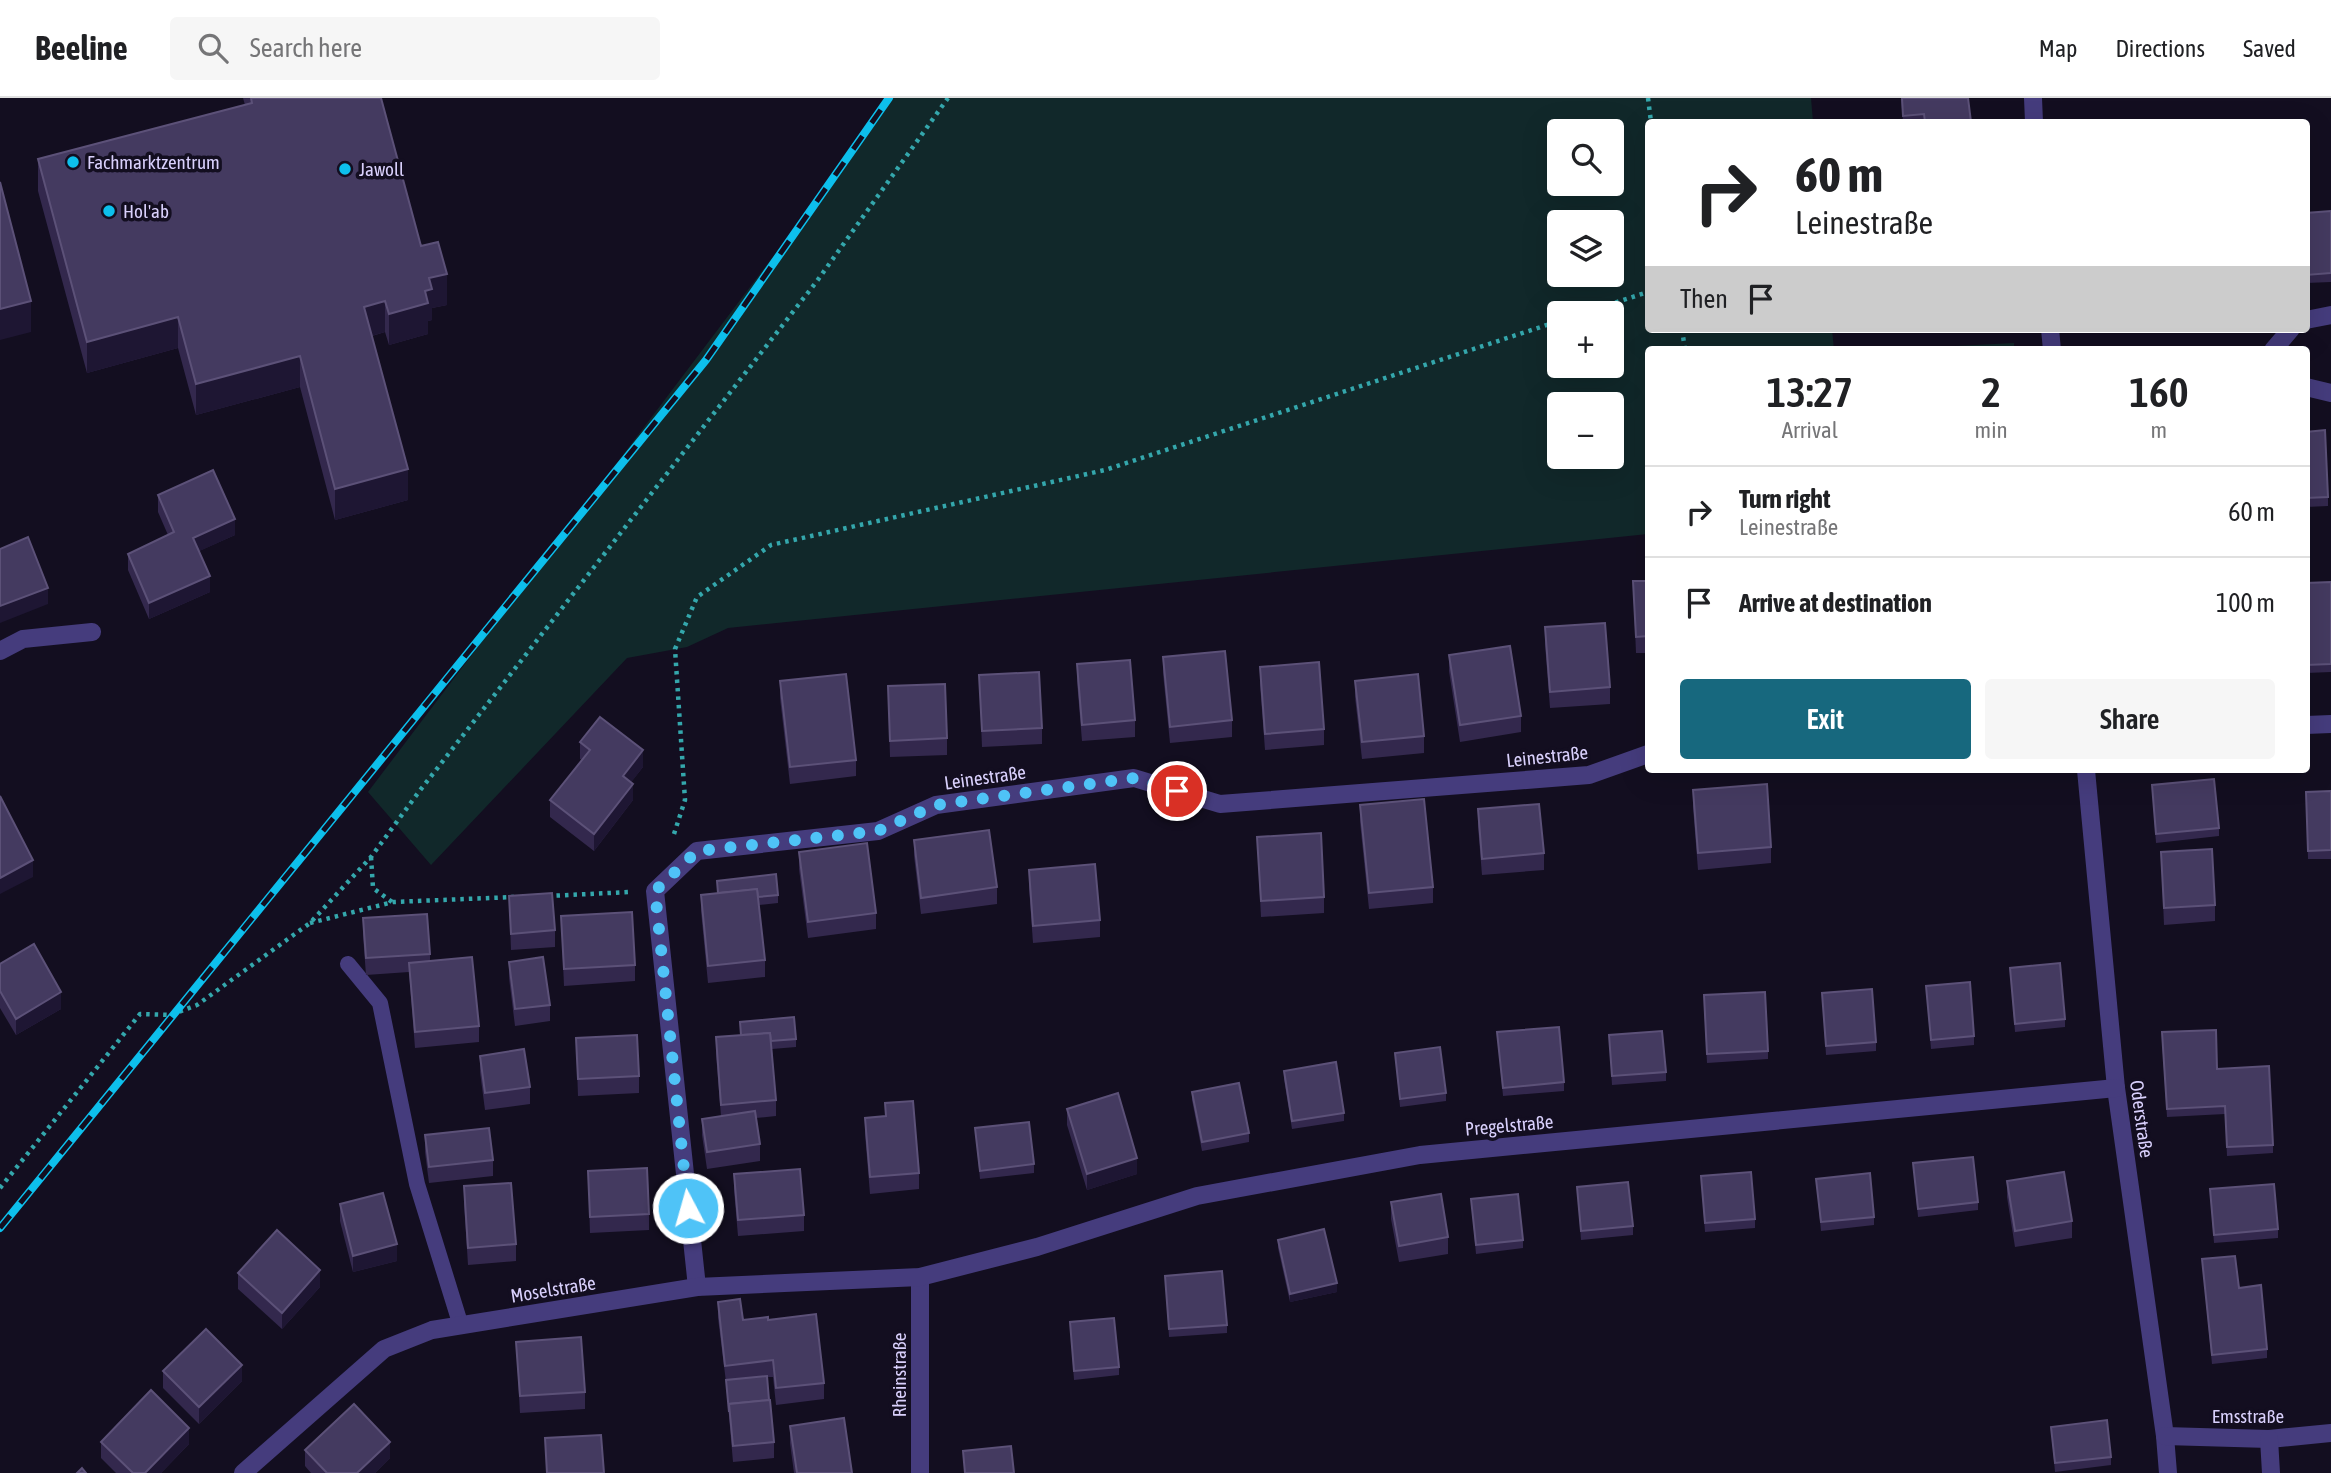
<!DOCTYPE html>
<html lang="en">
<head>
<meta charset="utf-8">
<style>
	body { margin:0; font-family:"Asap Condensed",sans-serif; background:#f6f6f6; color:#202124; height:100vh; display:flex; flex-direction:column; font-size:26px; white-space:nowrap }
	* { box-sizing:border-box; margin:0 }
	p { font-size:23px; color:#757577 }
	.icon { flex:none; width:38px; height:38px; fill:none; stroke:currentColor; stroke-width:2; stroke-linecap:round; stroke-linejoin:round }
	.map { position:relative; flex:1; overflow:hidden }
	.side { position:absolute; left:1645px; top:248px; width:665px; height:427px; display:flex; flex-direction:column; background:#fff; border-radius:7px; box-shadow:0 7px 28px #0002 }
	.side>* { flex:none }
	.top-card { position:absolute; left:1645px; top:21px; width:665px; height:214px; border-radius:7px; box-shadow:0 7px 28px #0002; background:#fff; color:#202124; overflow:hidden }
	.controls { position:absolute; left:1547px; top:21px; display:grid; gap:14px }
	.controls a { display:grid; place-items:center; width:77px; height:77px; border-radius:7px; background:#fff; box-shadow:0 7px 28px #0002; font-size:35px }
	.pin { position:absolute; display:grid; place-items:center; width:60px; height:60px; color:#fff; margin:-30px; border:4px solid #fff; border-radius:50%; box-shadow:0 2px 7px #0007 }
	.me { position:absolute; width:77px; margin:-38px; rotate:354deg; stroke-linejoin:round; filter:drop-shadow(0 0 5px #0008) }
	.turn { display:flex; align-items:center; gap:24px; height:147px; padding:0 35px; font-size:32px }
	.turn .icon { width:91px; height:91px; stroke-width:2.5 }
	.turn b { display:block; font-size:49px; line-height:60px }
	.then { display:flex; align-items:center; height:66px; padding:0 35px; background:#0003; gap:14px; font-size:26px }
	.eta { display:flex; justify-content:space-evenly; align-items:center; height:119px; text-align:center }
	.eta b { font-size:42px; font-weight:600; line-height:49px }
	.cta { display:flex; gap:14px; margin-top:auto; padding:14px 35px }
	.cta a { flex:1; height:80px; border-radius:7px; background:#17687e; color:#fff; font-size:28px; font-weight:600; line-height:80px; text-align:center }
	.cta a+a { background:#f6f6f6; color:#202124 }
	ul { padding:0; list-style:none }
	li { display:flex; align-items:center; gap:21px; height:91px; padding:0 35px; border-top:2px solid #e0e0e0 }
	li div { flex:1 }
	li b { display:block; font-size:26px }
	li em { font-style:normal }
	header { display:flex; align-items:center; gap:42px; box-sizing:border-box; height:98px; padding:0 35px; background:#fff; border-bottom:2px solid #e0e0e0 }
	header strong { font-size:33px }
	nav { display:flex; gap:38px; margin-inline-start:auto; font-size:24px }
	.search { width:490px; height:63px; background:#f6f6f6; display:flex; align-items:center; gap:18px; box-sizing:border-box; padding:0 24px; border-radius:7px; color:#757577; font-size:26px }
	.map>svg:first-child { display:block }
</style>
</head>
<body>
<header>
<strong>Beeline</strong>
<div class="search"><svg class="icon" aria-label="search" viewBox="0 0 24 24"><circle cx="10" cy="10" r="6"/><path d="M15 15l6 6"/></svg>Search here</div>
<nav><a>Map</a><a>Directions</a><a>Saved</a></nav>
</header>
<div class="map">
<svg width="2331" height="1375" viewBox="0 0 2331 1375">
	<rect width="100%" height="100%" fill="#130e20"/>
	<g fill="#11282a" fill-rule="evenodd">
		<path d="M 893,0 L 1811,0 L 1813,24 L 1648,24 L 1648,231 L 1832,231 L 1834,252 L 1648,252 L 1648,436 L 728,530 L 687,549 L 627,560 L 431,767 L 368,694 ZM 1559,33 L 1612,33 L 1612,86 L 1559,86 ZM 1559,124 L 1612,124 L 1612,177 L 1559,177 ZM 1559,215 L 1612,215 L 1612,268 L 1559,268 ZM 1559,306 L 1612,306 L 1612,359 L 1559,359 Z"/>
		<polygon points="2014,245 2014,252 1877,252"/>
	</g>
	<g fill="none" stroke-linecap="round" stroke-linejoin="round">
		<g stroke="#34a7ac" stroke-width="4.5" stroke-dasharray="3.5 5" stroke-linecap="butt">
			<polyline points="1648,0 1651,24"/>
			<polyline points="1583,215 1648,194"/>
			<polyline points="1682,231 1685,252"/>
			<polyline points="674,736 685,702 675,551 697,499 771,447 1105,372 1559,223"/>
			<polyline points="371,759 373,790 392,804"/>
			<polyline points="548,798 630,794"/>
			<polyline points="310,825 393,804 514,799"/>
			<polyline points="0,1090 140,916 171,917 197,907 310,825 371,759 418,695 817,183 948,0"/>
		</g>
		<polyline stroke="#453c7d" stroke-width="16" points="348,866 380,905 417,1086 461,1228"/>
		<g stroke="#453c7d" stroke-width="18">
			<polyline points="2033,0 2034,24"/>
			<polyline points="2306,222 2331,217"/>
			<polyline points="2050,231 2052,252"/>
			<polyline points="2273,252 2291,231"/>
			<polyline points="2306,289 2331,295"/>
			<polyline points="0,553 23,541 92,534"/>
			<polyline points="2306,627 2331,626"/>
			<polyline points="2086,672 2116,990 2165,1338 2168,1375"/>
			<polyline points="920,1179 920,1375"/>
			<polyline points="697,1189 655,793 697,753 878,733 936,707 1134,680 1220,706 1589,677 1648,656"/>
			<polyline points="2165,1338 2269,1341 2331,1335"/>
			<polyline points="2269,1341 2271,1375"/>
			<polyline points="243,1375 384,1251 432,1232 697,1189 920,1179 1037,1149 1197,1098 1420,1057 2116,990"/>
		</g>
		<defs>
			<polyline id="rail" points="0,1130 706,262 889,0"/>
		</defs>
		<use href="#rail" stroke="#0dbfec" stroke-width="8"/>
		<use href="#rail" stroke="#130e20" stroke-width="5" stroke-dasharray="16" stroke-linecap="butt"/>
	</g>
	<g fill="#33284d">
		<polygon points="243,0 381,0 421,148 447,207 432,210 432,222 428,223 428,236 389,247 385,234 372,238 408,402 335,422 300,289 196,317 178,250 87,275 38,93 38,61 245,7"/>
		<polygon points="1901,0 1968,0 1971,24 1903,24"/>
		<polygon points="2331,113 2331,184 2306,185 2306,115"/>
		<polygon points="2306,334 2328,399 2328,408 2306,409"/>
		<polygon points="158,397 235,437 199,453 210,494 149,521 128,472 128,456 168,437 158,414"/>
		<polygon points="1633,483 1648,483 1648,555 1636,555"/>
		<polygon points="2331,484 2331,574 2306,575 2306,485"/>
		<polygon points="1545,529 1610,589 1610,606 1550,610 1545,546"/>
		<polygon points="1449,557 1521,618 1521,634 1460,644 1449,573"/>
		<polygon points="1163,559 1232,622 1232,639 1170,645 1163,575"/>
		<polygon points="1077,566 1135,622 1135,639 1082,643 1077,583"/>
		<polygon points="1260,569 1324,631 1324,647 1265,652 1260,586"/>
		<polygon points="979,577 1042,630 1042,646 982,649"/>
		<polygon points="780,583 856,662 856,678 790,686 780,600"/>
		<polygon points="1355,583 1424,638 1424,655 1362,661 1355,599"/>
		<polygon points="888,588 947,640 947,657 890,659"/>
		<polygon points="580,644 643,669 631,684 633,702 594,753 550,719 550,702 582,662 580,661"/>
		<polygon points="2152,687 2219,730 2219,738 2156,745"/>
		<polygon points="1693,692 1771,749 1771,765 1698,772 1693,709"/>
		<polygon points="2331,693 2331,761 2308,761 2306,694"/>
		<polygon points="1360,707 1433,789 1433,805 1369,811 1360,724"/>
		<polygon points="1478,711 1544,755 1544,772 1482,777 1478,728"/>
		<polygon points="1257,739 1324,799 1324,815 1261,819"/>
		<polygon points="914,742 997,789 997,806 921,816 914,758"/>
		<polygon points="799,754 876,815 876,831 808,840 799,771"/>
		<polygon points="2161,754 2215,807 2215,823 2164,827"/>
		<polygon points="1029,772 1100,822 1100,839 1033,845 1029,789"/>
		<polygon points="717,783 778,797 778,805 759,807 765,862 765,879 708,885 701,813 701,797 717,795"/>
		<polygon points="509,798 555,832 555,849 511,852"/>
		<polygon points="561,818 635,867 635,883 564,888"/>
		<polygon points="363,820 430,856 430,863 479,928 479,944 415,950 409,874 366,877 363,837"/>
		<polygon points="509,864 550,907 550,923 515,928 509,880"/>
		<polygon points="0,866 61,911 16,937 0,910"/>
		<polygon points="2010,870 2065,921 2065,929 2015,934"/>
		<polygon points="1926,888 1974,938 1974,947 1931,951"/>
		<polygon points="1822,895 1876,944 1876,953 1826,957"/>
		<polygon points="1704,906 1768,953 1768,961 1707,965"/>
		<polygon points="740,924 796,941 796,949 772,951 776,1002 776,1018 756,1020 760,1046 760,1063 707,1071 702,1037 702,1021 721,1018 716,956 716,939 740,937"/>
		<polygon points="1497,934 1564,984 1564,993 1503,998"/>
		<polygon points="1609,937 1666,974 1666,983 1612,987"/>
		<polygon points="576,940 639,978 639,995 578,998"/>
		<polygon points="2162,943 2217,971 2273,1047 2273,1055 2227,1058 2225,1016 2167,1019"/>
		<polygon points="1395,955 1446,995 1446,1003 1400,1009"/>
		<polygon points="480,958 530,989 530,1006 485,1012 480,974"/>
		<polygon points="1284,973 1344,1015 1344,1023 1292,1031 1284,981"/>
		<polygon points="1192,994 1249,1035 1249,1044 1202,1053 1192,1002"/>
		<polygon points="885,1005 919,1075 919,1091 870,1096 865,1036 865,1020 885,1019"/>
		<polygon points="1067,1011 1137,1076 1087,1092 1067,1027"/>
		<polygon points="975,1030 1034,1066 1034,1075 980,1081"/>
		<polygon points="425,1037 493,1062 493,1078 429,1085 425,1054"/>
		<polygon points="1913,1065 1978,1104 1978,1112 1918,1119"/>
		<polygon points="588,1073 649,1116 649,1132 590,1135"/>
		<polygon points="734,1076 804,1117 804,1133 738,1138 734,1092"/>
		<polygon points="1701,1078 1755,1121 1755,1130 1705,1134"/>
		<polygon points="1816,1081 1874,1119 1874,1127 1821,1133"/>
		<polygon points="2007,1083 2072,1123 2072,1140 2015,1149 2007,1099"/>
		<polygon points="464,1088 516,1146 516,1163 468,1167 464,1105"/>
		<polygon points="1577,1089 1633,1128 1633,1137 1581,1142"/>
		<polygon points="2210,1091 2278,1131 2278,1140 2214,1145"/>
		<polygon points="1471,1101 1523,1142 1523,1150 1476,1156"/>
		<polygon points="1391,1104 1448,1139 1448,1156 1399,1164 1391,1121"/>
		<polygon points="340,1106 397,1163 353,1174 340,1123"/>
		<polygon points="1278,1142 1337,1194 1290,1204 1278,1150"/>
		<polygon points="2202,1161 2239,1190 2267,1251 2267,1260 2212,1266"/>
		<polygon points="238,1175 320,1189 282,1231 238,1191"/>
		<polygon points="1165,1178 1227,1227 1227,1235 1169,1239"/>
		<polygon points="718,1204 743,1222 768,1222 824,1285 824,1301 776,1307 773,1279 767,1279 774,1344 774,1360 733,1364 726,1284 718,1220"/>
		<polygon points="1070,1224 1119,1269 1119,1277 1074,1282"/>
		<polygon points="516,1244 585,1294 585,1311 520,1315"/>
		<polygon points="163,1273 242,1283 199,1326 163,1290"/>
		<polygon points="790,1328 852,1375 794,1375 790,1345"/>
		<polygon points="2051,1329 2111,1359 2111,1367 2055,1374"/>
		<polygon points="101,1344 189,1346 161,1375 116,1375 101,1360"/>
		<polygon points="305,1352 390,1360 375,1375 311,1375 305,1368"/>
	</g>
	<g fill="#1e1633">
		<polygon points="447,176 447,207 432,210 432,222 428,223 428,236 389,247 389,216 425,193 429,180"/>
		<polygon points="31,203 31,234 0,242 0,211"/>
		<polygon points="385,203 385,234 364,240 364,209"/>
		<polygon points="178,219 178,250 87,275 87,244"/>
		<polygon points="300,258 300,289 196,317 196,286"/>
		<polygon points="408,371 408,402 335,422 335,391"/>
		<polygon points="235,421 235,437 193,456 193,440"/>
		<polygon points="210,478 210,494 149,521 149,505"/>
		<polygon points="48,490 48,506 0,525 0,508"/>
		<polygon points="643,652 643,669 623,695 623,678"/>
		<polygon points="633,686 633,702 594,753 594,736"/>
		<polygon points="33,762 33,779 0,796 0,780"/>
		<polygon points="61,894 61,911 16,937 16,921"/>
		<polygon points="1137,1060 1137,1076 1087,1092 1087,1076"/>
		<polygon points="397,1146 397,1163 353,1174 353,1158"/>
		<polygon points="320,1172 320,1189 282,1231 282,1215"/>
		<polygon points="1337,1185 1337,1194 1290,1204 1290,1196"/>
		<polygon points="242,1267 242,1283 199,1326 199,1309"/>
		<polygon points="189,1330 189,1346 161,1375 145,1375"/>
		<polygon points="390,1344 390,1360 375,1375 357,1375"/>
	</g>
	<g fill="#443a60" stroke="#5c5178" stroke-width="2">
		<polygon points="251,0 381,0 421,148 438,144 447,176 429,180 432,191 425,193 428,205 389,216 385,203 364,209 408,371 335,391 300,258 196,286 178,219 87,244 38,61 252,5"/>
		<polygon points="1902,0 1968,0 1971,24 1925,24 1924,16 1903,18"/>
		<polygon points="0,84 31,203 0,211"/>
		<polygon points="2331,113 2331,175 2306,177 2306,115"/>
		<polygon points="2325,332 2328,399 2306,400 2306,334"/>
		<polygon points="213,372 235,421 193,440 210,478 149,505 128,456 174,434 158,397"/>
		<polygon points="28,439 48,490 0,508 0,451"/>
		<polygon points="1633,483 1648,483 1648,538 1636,539"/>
		<polygon points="2331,484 2331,566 2306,567 2306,485"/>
		<polygon points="1605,525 1610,589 1550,594 1545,529"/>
		<polygon points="1510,548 1521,618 1460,627 1449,557"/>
		<polygon points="1225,553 1232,622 1170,629 1163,559"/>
		<polygon points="1130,562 1135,622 1082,627 1077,566"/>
		<polygon points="1319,564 1324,631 1265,636 1260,569"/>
		<polygon points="1039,574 1042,630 982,633 979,577"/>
		<polygon points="846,576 856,662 790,669 780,583"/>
		<polygon points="1418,576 1424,638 1362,644 1355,583"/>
		<polygon points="945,586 947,640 890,643 888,588"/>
		<polygon points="600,619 643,652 623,678 633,686 594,736 550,702 590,652 580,644"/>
		<polygon points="2214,681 2219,730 2156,736 2152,687"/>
		<polygon points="1767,686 1771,749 1698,755 1693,692"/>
		<polygon points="2331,693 2331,752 2308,753 2306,694"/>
		<polygon points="0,698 33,762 0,780"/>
		<polygon points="1424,701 1433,789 1369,795 1360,707"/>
		<polygon points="1539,706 1544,755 1482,761 1478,711"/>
		<polygon points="989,732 997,789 921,800 914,742"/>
		<polygon points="1321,735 1324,799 1261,803 1257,739"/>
		<polygon points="867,745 876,815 808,824 799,754"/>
		<polygon points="2212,751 2215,807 2164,810 2161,754"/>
		<polygon points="1095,766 1100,822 1033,828 1029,772"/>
		<polygon points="776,776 778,797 758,799 757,791 718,795 717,783"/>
		<polygon points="757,791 765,862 708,868 701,797"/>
		<polygon points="552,795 555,832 511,836 509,798"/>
		<polygon points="632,814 635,867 564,871 561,818"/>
		<polygon points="427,816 430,856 366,860 363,820"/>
		<polygon points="34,846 61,894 16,921 0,893 0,866"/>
		<polygon points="472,859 479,928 415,934 409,865"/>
		<polygon points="543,859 550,907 515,911 509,864"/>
		<polygon points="2060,865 2065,921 2015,926 2010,870"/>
		<polygon points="1970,884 1974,938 1931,942 1926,888"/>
		<polygon points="1872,891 1876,944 1826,948 1822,895"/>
		<polygon points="1765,894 1768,953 1707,956 1704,897"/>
		<polygon points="794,919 796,941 771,943 770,935 741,937 740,924"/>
		<polygon points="1559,929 1564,984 1503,990 1497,934"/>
		<polygon points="2216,932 2217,971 2269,968 2273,1047 2227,1049 2225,1008 2167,1011 2162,934"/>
		<polygon points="1662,933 1666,974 1612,978 1609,937"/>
		<polygon points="770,935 776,1002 721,1007 716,939"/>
		<polygon points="637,937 639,978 578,981 576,940"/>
		<polygon points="1440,949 1446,995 1400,1001 1395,955"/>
		<polygon points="524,951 530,989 485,995 480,958"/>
		<polygon points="1336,964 1344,1015 1292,1023 1284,973"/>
		<polygon points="1239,985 1249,1035 1202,1044 1192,994"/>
		<polygon points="1118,995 1137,1060 1087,1076 1067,1011"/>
		<polygon points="913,1003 919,1075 870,1079 865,1020 886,1018 885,1005"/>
		<polygon points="755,1013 760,1046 707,1054 702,1021"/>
		<polygon points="1029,1024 1034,1066 980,1073 975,1030"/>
		<polygon points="489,1030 493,1062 429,1069 425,1037"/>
		<polygon points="1973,1059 1978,1104 1918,1111 1913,1065"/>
		<polygon points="647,1070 649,1116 590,1119 588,1073"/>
		<polygon points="800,1071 804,1117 738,1122 734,1076"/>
		<polygon points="1751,1074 1755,1121 1705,1125 1701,1078"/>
		<polygon points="2064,1074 2072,1123 2015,1133 2007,1083"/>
		<polygon points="1870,1075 1874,1119 1821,1124 1816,1081"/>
		<polygon points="1628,1084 1633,1128 1581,1133 1577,1089"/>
		<polygon points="511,1085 516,1146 468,1150 464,1088"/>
		<polygon points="2274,1086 2278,1131 2214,1137 2210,1091"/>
		<polygon points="383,1095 397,1146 353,1158 340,1106"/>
		<polygon points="1441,1096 1448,1139 1399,1148 1391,1104"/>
		<polygon points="1518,1096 1523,1142 1476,1147 1471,1101"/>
		<polygon points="1324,1131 1337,1185 1290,1196 1278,1142"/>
		<polygon points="277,1132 320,1172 282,1215 238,1175"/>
		<polygon points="2235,1158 2239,1190 2261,1187 2267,1251 2212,1257 2202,1161"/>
		<polygon points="1222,1173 1227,1227 1169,1231 1165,1178"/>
		<polygon points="740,1201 743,1222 768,1219 768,1222 816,1216 824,1285 776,1290 773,1262 725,1268 718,1204"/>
		<polygon points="1114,1220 1119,1269 1074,1273 1070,1224"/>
		<polygon points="206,1231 242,1267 199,1309 163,1273"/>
		<polygon points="581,1239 585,1294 520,1298 516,1244"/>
		<polygon points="767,1278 769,1302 729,1306 729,1314 726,1282"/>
		<polygon points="151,1292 189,1330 145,1375 133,1375 101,1344"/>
		<polygon points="770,1302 774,1344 733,1348 729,1306"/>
		<polygon points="354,1306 390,1344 357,1375 327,1375 305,1352"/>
		<polygon points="844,1320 852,1375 797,1375 790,1328"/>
		<polygon points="2107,1322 2111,1359 2055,1365 2051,1329"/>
		<polygon points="601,1337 604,1375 547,1375 545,1340"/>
		<polygon points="1011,1348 1014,1375 965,1375 963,1353"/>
		<polygon points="82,1370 86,1375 77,1375"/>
	</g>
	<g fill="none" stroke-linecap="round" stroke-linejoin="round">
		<polyline stroke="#4fc3f7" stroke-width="12" stroke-dasharray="0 21.6" points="688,1110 655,793 697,753 878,733 936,707 1134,680 1177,693"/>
	</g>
	<g fill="#0dbfec" stroke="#130e20" stroke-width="2.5">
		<circle cx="73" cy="64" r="7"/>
		<circle cx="345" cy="71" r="7"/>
		<circle cx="109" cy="113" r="7"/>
	</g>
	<g text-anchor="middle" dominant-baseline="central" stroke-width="7" stroke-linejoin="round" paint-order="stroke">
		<g font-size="19" fill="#d9d0fc" stroke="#130e20" text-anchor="start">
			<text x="87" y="64">Fachmarktzentrum</text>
			<text x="359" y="71">Jawoll</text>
			<text x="123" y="113">Hol'ab</text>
		</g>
		<g font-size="19" fill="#d9d0fc" stroke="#130e20">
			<text transform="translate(1547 658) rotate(-6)">Leinestraße</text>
			<text transform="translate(985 679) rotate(-8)">Leinestraße</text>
			<text transform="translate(2142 1021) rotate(82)">Oderstraße</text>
			<text transform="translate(1509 1027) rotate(-5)">Pregelstraße</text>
			<text transform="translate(553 1191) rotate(-9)">Moselstraße</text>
			<text transform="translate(899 1277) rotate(-90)">Rheinstraße</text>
			<text x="2248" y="1318">Emsstraße</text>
		</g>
	</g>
</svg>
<div class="controls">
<a><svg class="icon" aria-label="search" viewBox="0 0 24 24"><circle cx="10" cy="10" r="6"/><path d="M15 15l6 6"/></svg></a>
<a><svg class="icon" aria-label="layers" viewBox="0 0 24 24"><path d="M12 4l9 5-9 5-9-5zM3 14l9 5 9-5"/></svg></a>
<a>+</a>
<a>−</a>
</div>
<div class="pin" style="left:1177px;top:693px;background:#d93025"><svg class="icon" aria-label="arrive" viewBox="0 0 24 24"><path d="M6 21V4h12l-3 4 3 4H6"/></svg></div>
<svg class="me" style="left:688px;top:1110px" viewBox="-20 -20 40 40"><circle r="17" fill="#4fc3f7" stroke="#fff" stroke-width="3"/><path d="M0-11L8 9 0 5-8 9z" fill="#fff"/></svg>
<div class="top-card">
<div class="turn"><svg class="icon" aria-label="right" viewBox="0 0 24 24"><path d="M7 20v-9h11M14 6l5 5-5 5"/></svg><div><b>60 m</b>Leinestraße</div></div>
<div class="then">Then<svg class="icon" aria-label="arrive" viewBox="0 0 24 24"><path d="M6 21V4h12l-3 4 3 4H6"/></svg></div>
</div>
<section class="side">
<div class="eta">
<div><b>13:27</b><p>Arrival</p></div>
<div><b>2</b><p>min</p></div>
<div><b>160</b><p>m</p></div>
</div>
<ul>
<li><svg class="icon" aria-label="right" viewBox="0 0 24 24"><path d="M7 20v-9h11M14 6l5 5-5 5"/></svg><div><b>Turn right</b><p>Leinestraße</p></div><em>60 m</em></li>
<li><svg class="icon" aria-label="arrive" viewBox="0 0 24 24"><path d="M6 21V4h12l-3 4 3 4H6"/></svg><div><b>Arrive at destination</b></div><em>100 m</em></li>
</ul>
<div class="cta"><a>Exit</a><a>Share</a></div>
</section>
</div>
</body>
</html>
